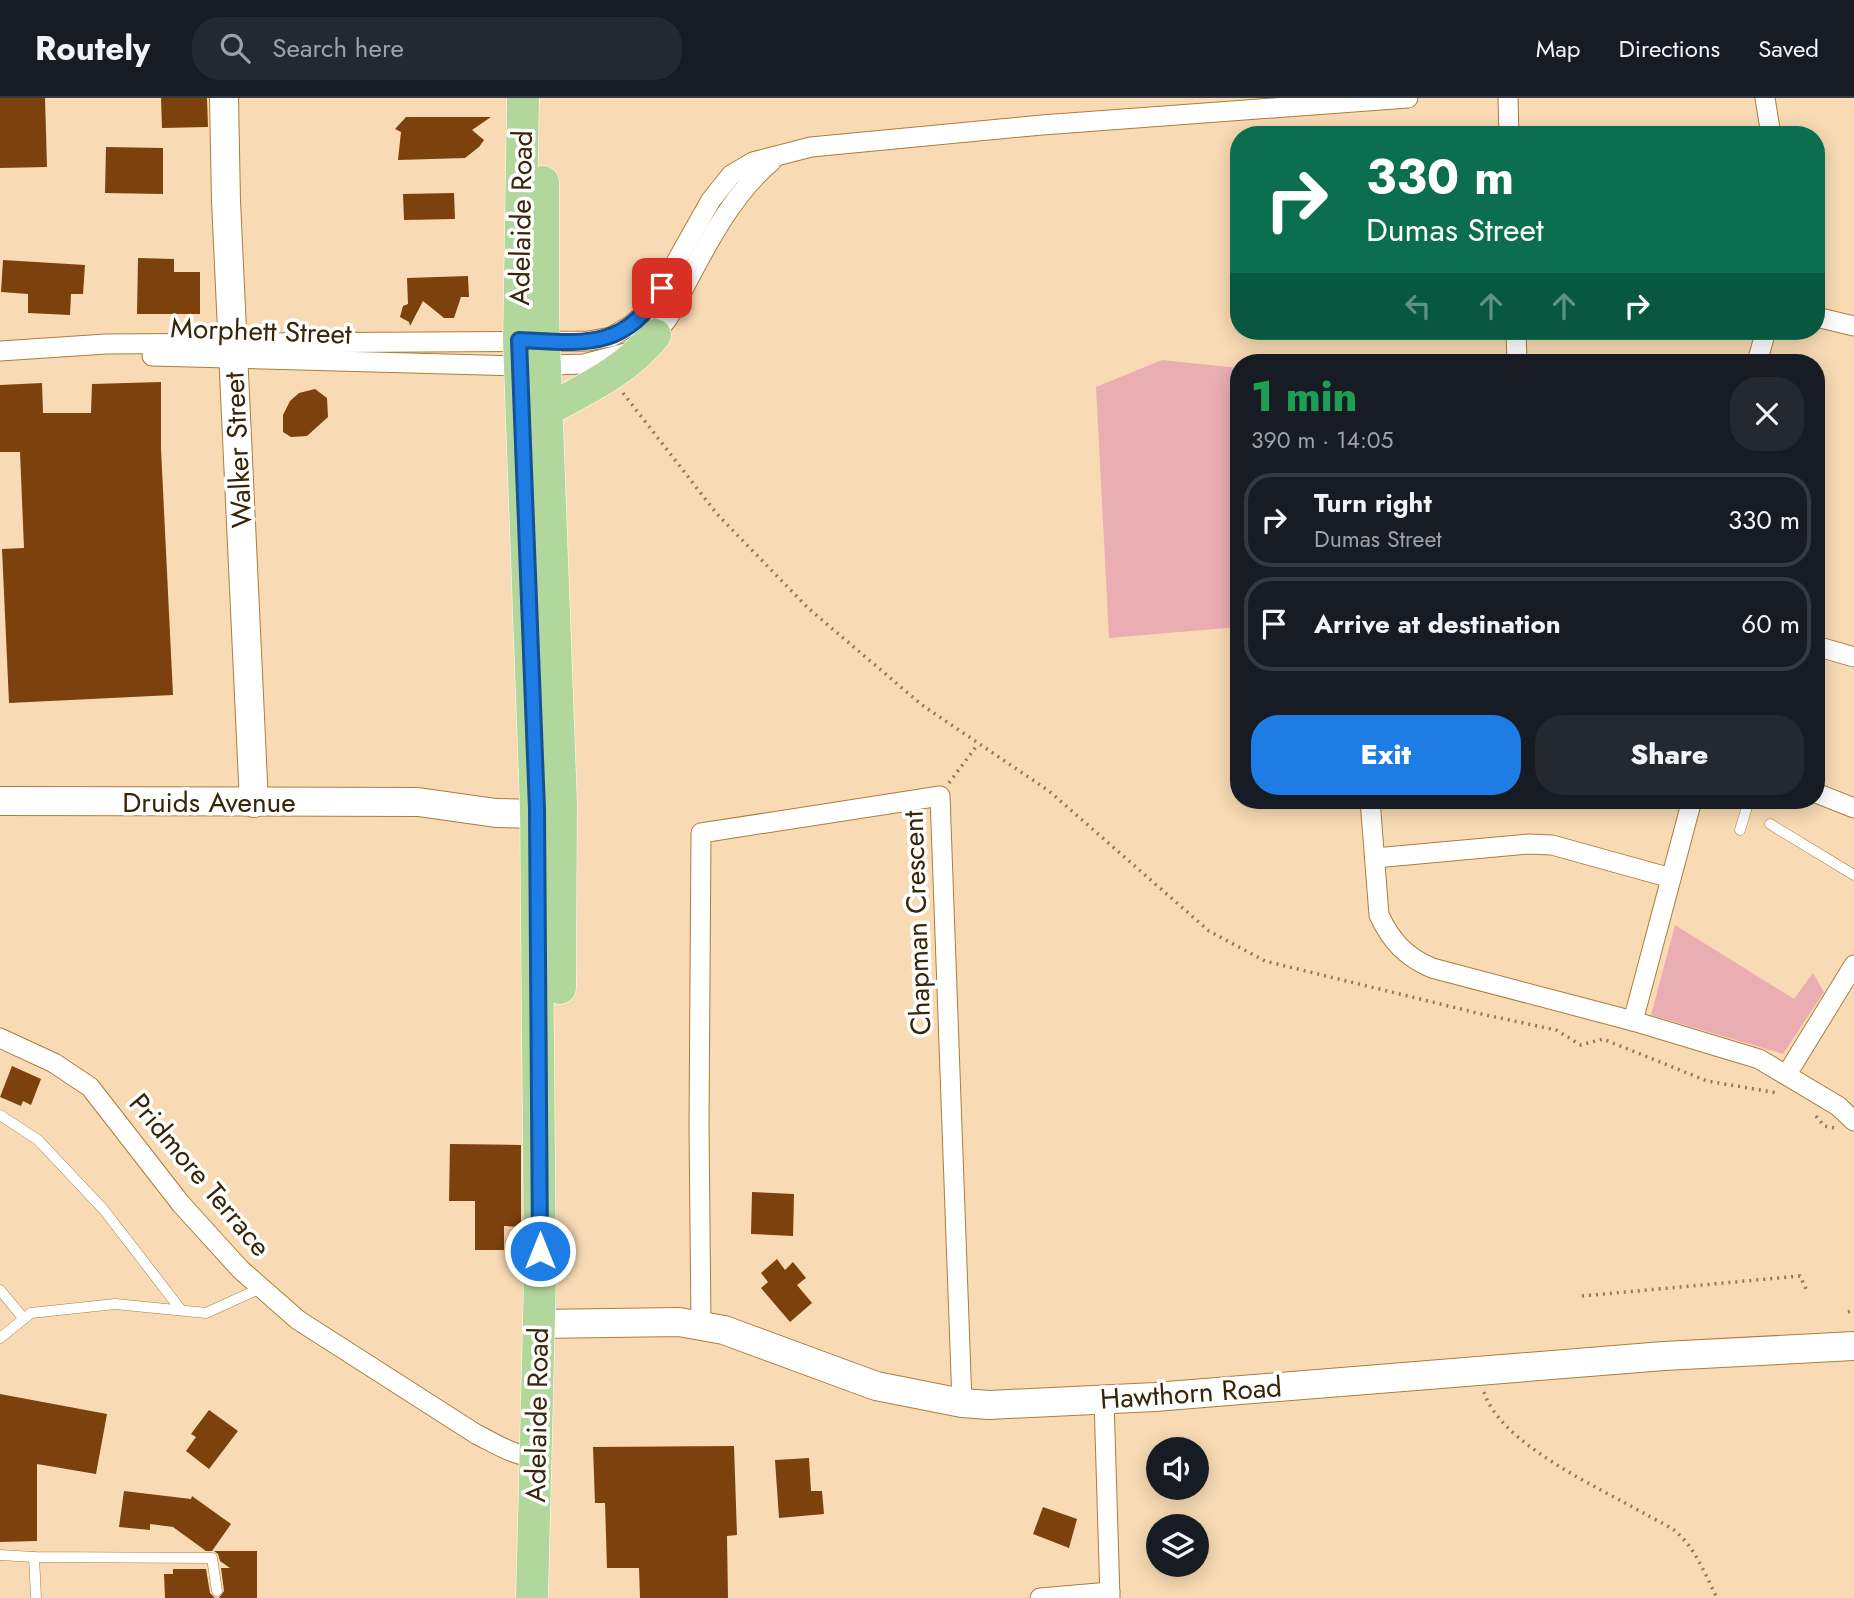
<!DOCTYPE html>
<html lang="en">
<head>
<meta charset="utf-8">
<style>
	body { margin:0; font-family:Jost,sans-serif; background:#242831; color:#f1f3f6; height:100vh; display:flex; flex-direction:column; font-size:26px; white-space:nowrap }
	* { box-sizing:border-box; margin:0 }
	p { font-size:23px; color:#9ea1a6 }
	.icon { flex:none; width:38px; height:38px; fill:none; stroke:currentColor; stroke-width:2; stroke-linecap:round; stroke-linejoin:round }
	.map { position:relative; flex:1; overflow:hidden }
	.side { position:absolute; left:1230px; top:256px; width:595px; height:455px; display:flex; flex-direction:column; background:#171b24; border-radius:28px; box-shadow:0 4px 18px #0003 }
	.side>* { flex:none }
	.guide { position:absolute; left:1230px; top:28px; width:595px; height:214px; border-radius:28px; box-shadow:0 4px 18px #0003; background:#0b6e4f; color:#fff; overflow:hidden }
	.controls { position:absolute; left:1146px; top:1339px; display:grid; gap:14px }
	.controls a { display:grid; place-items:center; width:63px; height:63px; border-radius:50%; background:#171b24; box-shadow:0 4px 18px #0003; font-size:35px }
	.pin { position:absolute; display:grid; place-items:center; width:60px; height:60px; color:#fff; margin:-30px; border-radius:14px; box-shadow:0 4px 10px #0006 }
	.me { position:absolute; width:77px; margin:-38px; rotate:0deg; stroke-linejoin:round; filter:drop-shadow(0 0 5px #0008) }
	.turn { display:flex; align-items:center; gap:24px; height:147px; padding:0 21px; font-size:32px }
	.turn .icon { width:91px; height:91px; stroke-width:2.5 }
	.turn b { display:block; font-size:49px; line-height:60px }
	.lanes { display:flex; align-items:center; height:66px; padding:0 21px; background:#0003; justify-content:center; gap:35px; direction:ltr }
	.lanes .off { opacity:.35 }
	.round { display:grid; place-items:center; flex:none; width:74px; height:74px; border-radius:28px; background:#242831 }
	.overview { display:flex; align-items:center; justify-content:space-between; height:119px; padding:0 21px }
	h1 { font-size:42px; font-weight:800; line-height:52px; color:#1e9e55 }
	.primary-button { display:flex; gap:14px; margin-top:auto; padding:14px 21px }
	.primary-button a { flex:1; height:80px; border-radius:28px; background:#1e7ce5; color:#fff; font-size:28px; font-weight:800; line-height:80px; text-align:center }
	.primary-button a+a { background:#242831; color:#f1f3f6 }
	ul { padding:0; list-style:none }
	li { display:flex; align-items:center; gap:21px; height:94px; margin:0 14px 10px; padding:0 7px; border:4px solid #363941; border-radius:28px }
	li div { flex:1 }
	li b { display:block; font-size:26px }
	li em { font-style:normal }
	header { display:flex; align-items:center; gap:42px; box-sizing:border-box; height:98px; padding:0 35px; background:#171b24; border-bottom:2px solid #363941 }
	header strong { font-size:33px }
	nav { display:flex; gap:38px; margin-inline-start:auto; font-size:24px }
	.search { width:490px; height:63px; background:#242831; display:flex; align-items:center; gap:18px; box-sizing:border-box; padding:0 24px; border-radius:28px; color:#9ea1a6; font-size:26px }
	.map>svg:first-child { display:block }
</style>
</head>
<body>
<header>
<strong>Routely</strong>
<div class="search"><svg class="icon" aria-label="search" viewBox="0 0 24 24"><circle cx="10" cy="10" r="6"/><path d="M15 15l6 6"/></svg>Search here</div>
<nav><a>Map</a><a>Directions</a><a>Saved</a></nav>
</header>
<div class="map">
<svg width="1854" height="1500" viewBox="0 0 1854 1500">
	<rect width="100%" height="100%" fill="#f8dbb4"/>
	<g fill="#eaaeb2">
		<polygon points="1162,262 1239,270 1239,529 1109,540 1096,289"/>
		<polygon points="1675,827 1794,901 1813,875 1824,894 1783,956 1651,917"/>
	</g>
	<g fill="#7c410d">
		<polygon points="0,0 45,0 47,69 0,70"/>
		<polygon points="161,0 207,0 208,29 162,30"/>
		<polygon points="406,19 491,19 472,32 484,42 479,49 465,60 398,62 401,34 395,31"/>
		<polygon points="106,49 163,50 163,96 105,95"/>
		<polygon points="454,95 455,121 404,122 403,96"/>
		<polygon points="138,160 174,161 174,174 200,174 200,216 137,216"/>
		<polygon points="3,162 85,167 83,196 71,196 70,217 28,215 28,196 1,194"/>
		<polygon points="468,178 469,199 461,199 454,220 444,220 423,203 410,228 409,224 400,219 403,208 408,206 407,180"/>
		<polygon points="161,284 161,351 173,597 9,605 2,451 24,450 20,354 0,354 0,287 42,285 43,315 91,315 92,286"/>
		<polygon points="315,291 327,300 328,319 307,338 291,339 283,334 283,317 290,303 299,295"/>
		<polygon points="12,968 41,981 31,1007 23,1003 21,1008 0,999"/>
		<polygon points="450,1046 521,1047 521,1129 504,1128 504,1152 475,1152 475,1103 449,1103"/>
		<polygon points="752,1094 794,1096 793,1138 751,1136"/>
		<polygon points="777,1161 785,1172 793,1164 806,1180 797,1187 812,1205 790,1224 761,1190 768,1184 761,1175"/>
		<polygon points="0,1296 107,1316 96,1376 37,1366 37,1443 0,1444"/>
		<polygon points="209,1312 238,1333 209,1371 186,1353 196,1339 191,1336"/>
		<polygon points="734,1348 737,1437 727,1438 728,1500 640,1500 639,1470 607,1470 605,1405 595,1405 593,1349"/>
		<polygon points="809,1360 811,1393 822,1393 824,1416 779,1420 775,1362"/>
		<polygon points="124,1393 191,1401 192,1398 231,1426 212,1453 206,1453 173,1429 150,1426 150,1432 119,1429"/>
		<polygon points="1043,1409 1077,1421 1069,1450 1033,1436"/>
		<polygon points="214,1453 257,1453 257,1500 219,1500 224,1493 221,1470 230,1470 220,1463 218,1456"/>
		<polygon points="173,1471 206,1471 210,1495 215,1500 165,1500 164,1476 173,1476"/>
	</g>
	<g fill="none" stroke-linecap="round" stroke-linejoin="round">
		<defs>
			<g id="lane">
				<polyline points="1770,726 1854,777"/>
				<polyline points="1740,732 1749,702"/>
				<polyline points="0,1017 38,1042 104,1112 181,1212"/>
				<polyline points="0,1192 24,1221"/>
				<polyline points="0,1240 31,1215 115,1206 206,1215 261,1190"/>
				<polyline points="0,1457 34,1459 212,1460 217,1493"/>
				<polyline points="34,1459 36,1500"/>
			</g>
			<g id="street">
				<polyline points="1508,0 1509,37"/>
				<polyline points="1765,0 1771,37"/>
				<polyline points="1816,219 1854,228"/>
				<polyline points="1516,233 1517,264"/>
				<polyline points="0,253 106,246 588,243 611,239 631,227 649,212 711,102 731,77 753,64 811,49 1042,27 1408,0"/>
				<path d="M 152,258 L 520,268 L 584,266 L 630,254 L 655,237 L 668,220 C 696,169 725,102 771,64"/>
				<polyline points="1757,264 1766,233"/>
				<polyline points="1816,548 1854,559"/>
				<polyline points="1816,695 1854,710"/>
				<path d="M 1370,702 L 1379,817 C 1391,843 1406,859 1432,870 L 1633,923 L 1759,961 L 1838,1008 L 1854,1023"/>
				<polyline points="1375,760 1529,746 1552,747 1671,780"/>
				<polyline points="1633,923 1692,702"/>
				<path d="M 0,940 L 54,965 L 90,989 L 181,1106 L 240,1171 L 298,1222 L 476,1336 C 496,1346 514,1358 536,1359"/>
				<polyline points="1787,976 1854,867"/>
				<polyline points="701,1226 699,1028 701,735 940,698 962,1305"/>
				<polyline points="1104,1301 1110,1500"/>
				<polyline points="1040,1500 1110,1494"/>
			</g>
			<g id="secondary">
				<polyline points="224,0 226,103 254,705"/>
				<polyline points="0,703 418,704 496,715 536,716 556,708"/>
				<polyline points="539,1226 679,1224 724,1232 876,1288 962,1305 989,1307 1155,1299 1664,1258 1854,1248"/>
			</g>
			<g id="primary">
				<polyline points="523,0 519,242 536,711 540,1179 532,1500"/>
				<polyline points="543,84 543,216 561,705 560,890"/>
				<path d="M 547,312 C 586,291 627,272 655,237"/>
			</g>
		</defs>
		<use href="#lane" stroke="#ab7e3a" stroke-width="11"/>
		<use href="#street" stroke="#ab7e3a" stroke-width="21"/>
		<use href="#secondary" stroke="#ab7e3a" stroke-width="30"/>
		<use href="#primary" stroke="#fff" stroke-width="33"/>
		<g stroke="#927b59" stroke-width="3.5" stroke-dasharray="2 5" stroke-linecap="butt">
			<polyline points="623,295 717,416 808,510 922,607 1049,693 1209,833 1265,863 1477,915 1556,932 1581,947 1603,941 1707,983 1778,995"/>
			<polyline points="949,685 978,646"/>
			<polyline points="1816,1018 1824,1028 1835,1030"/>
			<polyline points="1582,1198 1800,1178 1807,1193"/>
			<polyline points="1848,1214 1854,1212"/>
			<path d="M 1484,1294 C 1500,1346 1600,1390 1645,1416 C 1654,1421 1665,1426 1674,1432 C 1695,1449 1705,1476 1717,1500"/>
		</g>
		<use href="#lane" stroke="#fff" stroke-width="10"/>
		<use href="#street" stroke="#fff" stroke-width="19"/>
		<use href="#secondary" stroke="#fff" stroke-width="28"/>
		<use href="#primary" stroke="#b2d79d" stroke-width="32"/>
	</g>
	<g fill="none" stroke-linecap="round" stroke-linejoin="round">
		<defs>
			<path id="route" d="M 540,1153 L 537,711 L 519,242 C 583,245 625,253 662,190"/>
		</defs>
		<use href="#route" stroke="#145195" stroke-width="18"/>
		<use href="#route" stroke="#1e7ce5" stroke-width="12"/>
	</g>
	<g text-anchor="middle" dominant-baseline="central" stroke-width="7" stroke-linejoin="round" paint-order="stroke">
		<g font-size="28" fill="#382508" stroke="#fff">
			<text transform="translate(521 120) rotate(-89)">Adelaide Road</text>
			<text transform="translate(261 233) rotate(2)">Morphett Street</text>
			<text transform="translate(238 352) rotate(-93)">Walker Street</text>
			<text x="209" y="704">Druids Avenue</text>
			<text transform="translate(917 825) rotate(-92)">Chapman Crescent</text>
			<text transform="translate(200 1077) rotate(50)">Pridmore Terrace</text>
			<text transform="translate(1191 1295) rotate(-4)">Hawthorn Road</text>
			<text transform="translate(537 1317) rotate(-89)">Adelaide Road</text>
		</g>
	</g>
</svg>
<div class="controls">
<a><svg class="icon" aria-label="sound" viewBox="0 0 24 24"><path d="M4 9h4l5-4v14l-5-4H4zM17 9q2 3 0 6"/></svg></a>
<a><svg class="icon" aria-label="layers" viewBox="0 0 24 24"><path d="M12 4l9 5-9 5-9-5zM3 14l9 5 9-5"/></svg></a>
</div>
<div class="pin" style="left:662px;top:190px;background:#d93025"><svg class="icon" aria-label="arrive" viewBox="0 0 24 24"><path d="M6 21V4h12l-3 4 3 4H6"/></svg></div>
<svg class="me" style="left:540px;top:1153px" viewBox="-20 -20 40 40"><circle r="17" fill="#1e7ce5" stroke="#fff" stroke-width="3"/><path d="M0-11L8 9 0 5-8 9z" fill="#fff"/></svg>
<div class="guide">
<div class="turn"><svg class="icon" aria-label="right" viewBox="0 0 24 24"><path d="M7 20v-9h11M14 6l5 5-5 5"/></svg><div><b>330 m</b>Dumas Street</div></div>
<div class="lanes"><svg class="icon off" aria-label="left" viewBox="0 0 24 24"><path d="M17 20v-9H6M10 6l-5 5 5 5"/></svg><svg class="icon off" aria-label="ahead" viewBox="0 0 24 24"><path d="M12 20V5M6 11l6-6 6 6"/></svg><svg class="icon off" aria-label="ahead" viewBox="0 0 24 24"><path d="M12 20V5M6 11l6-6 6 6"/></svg><svg class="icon" aria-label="right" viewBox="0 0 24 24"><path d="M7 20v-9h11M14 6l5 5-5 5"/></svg></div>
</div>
<section class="side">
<div class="overview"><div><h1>1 min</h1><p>390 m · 14:05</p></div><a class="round"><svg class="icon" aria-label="close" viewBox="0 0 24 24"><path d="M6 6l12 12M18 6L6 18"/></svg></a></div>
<ul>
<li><svg class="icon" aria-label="right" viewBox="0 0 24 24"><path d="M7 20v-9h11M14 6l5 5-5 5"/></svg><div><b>Turn right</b><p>Dumas Street</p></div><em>330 m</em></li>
<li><svg class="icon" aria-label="arrive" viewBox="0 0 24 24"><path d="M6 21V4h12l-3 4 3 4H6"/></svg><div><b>Arrive at destination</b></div><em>60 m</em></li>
</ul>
<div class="primary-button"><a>Exit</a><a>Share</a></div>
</section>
</div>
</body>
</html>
